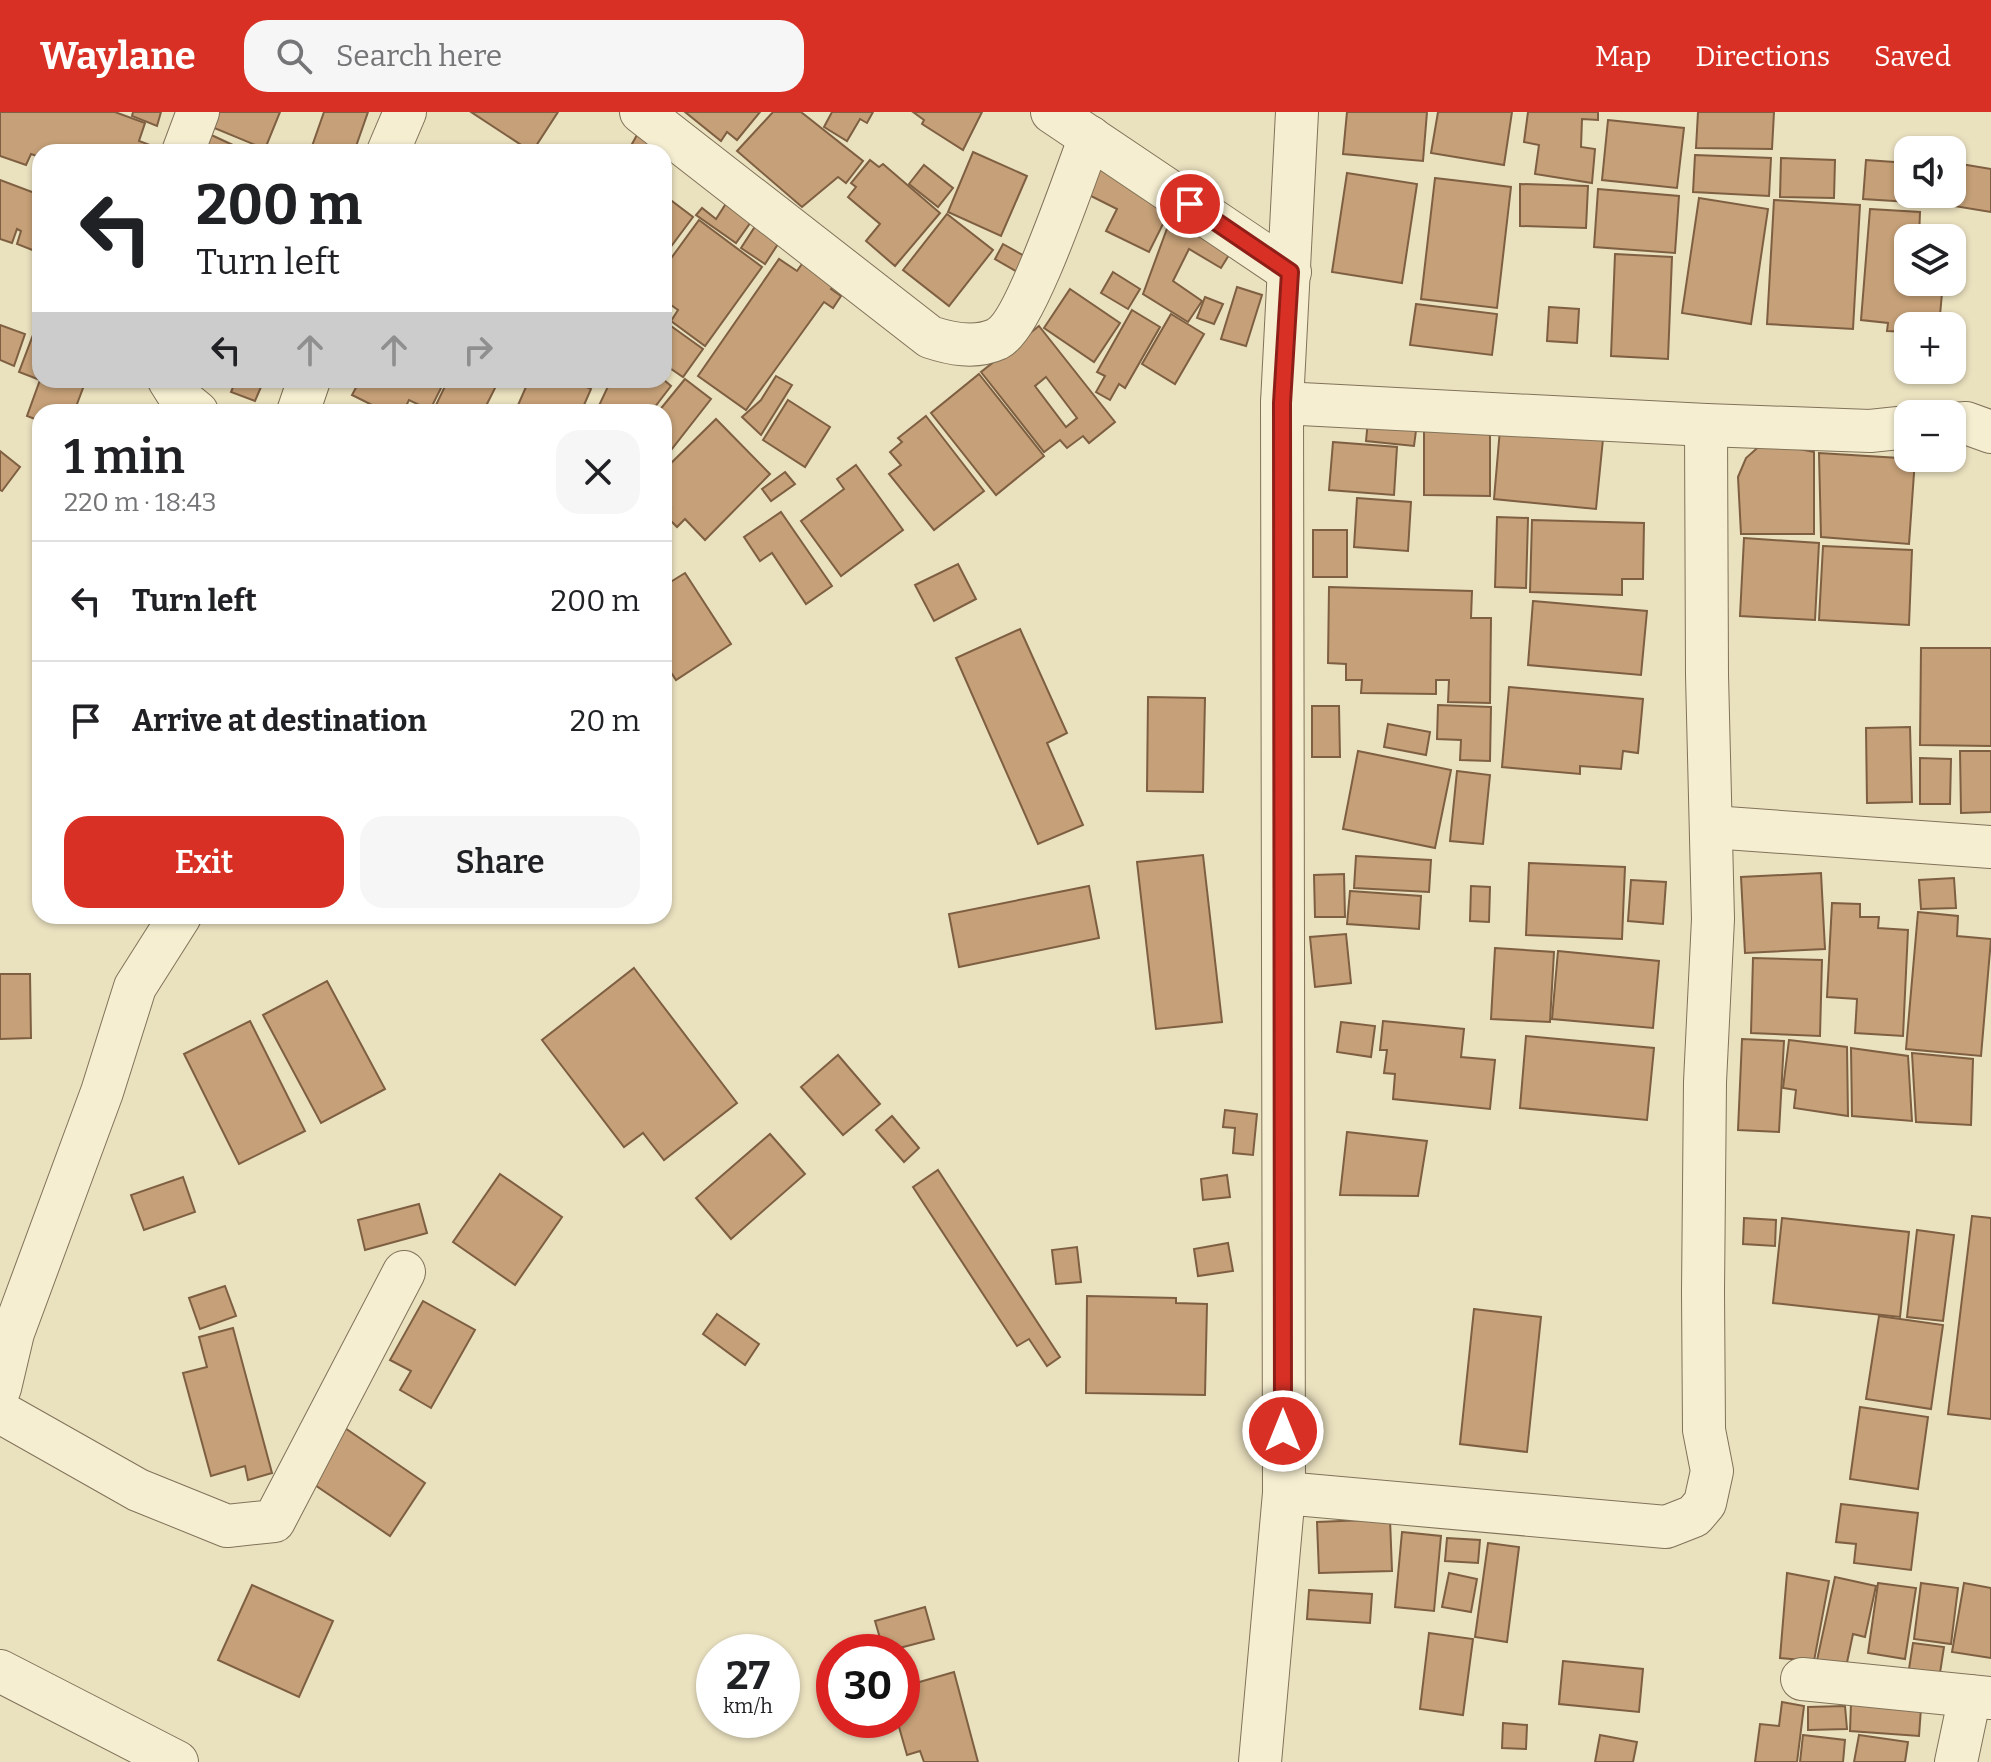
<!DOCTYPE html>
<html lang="en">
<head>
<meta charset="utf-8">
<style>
	body { margin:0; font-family:Bitter,serif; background:#f6f6f6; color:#202124; height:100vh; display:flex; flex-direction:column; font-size:30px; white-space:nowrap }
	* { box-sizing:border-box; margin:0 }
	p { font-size:26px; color:#757577 }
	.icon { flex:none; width:44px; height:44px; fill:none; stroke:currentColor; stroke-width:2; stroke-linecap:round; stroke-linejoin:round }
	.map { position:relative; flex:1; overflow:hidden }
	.details { position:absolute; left:32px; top:292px; width:640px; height:520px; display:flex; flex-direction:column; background:#fff; border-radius:24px; box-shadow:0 2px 6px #0004 }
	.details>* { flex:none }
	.top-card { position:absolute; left:32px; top:32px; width:640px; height:244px; border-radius:24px; box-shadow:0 2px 6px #0004; background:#fff; color:#202124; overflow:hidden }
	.tools { position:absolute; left:1894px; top:24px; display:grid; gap:16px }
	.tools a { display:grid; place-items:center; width:72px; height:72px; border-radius:16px; background:#fff; box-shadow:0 2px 6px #0004; font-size:40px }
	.speed { position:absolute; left:696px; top:1522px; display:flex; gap:16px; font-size:40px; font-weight:700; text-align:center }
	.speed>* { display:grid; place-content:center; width:104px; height:104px; border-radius:50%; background:#fff; box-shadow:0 2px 6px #0004; line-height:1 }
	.speed small { font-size:20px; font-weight:400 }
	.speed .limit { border:12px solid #d22; background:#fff; color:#111 }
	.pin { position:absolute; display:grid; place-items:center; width:68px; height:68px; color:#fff; margin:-34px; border:4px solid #fff; border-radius:50%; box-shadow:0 2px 8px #0007 }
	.me { position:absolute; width:88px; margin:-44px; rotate:0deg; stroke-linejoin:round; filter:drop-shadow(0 0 6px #0008) }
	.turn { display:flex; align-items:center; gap:28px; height:168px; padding:0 32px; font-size:36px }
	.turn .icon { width:104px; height:104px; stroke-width:2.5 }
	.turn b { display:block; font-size:56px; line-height:68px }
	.lanes { display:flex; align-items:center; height:76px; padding:0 32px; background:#0003; justify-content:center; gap:40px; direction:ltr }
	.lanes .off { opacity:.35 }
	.round { display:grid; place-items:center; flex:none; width:84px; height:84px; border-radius:24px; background:#f6f6f6 }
	.head { display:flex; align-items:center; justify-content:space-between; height:136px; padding:0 32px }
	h1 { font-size:48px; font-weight:600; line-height:60px }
	.primary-button { display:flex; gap:16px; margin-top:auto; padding:16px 32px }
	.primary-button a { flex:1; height:92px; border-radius:24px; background:#d93025; color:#fff; font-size:32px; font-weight:600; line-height:92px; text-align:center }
	.primary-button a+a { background:#f6f6f6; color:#202124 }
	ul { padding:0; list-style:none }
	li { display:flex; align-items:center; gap:24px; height:120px; padding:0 32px; border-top:2px solid #e0e0e0 }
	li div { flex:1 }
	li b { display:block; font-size:30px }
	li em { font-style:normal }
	header { display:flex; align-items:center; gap:48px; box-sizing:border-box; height:112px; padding:0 40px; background:#d93025; color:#fff }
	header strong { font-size:38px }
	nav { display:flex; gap:44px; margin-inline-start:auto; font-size:28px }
	.search { width:560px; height:72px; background:#f6f6f6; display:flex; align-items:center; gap:20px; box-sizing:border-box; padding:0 28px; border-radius:24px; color:#757577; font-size:30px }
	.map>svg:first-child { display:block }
</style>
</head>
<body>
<header>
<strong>Waylane</strong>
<div class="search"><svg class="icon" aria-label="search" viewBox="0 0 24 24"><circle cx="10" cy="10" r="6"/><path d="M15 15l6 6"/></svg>Search here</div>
<nav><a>Map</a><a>Directions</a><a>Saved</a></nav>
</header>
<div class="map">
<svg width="1991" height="1650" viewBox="0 0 1991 1650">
	<rect width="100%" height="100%" fill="#eae1bf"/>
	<g fill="#c5a078" stroke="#7e5f41" stroke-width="2" fill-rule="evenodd">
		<polygon points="0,0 115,0 145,11 139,29 150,33 147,40 40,40 40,45 31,42 26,53 0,44"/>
		<polygon points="133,0 161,0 157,14 132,4"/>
		<polygon points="212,0 280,0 265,37 207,13"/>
		<polygon points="324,0 368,0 354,40 310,40"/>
		<polygon points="471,0 558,0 532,40"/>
		<polygon points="685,0 760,0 737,28 727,20 721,29"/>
		<polygon points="773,0 801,0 863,49 846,71 838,65 802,95 737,39"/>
		<polygon points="832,0 873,0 867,11 860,7 847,29 824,15"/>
		<polygon points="913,0 982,0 963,38 922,12 924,8"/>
		<polygon points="1347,0 1427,0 1423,49 1343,42"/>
		<polygon points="1438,0 1512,0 1504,53 1431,41"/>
		<polygon points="1528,0 1598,0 1598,8 1582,7 1581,35 1595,37 1592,71 1535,62 1539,33 1524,30"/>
		<polygon points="1698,0 1774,0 1772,37 1696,36"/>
		<polygon points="1608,8 1684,16 1677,76 1602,68"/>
		<polygon points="207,21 248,40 199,40"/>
		<polygon points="637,23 672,44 664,57 664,40 628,39"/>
		<polygon points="973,40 1027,64 1001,124 948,100"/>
		<polygon points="1695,43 1771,46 1769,84 1693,80"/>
		<polygon points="1781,46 1835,48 1834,86 1780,85"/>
		<polygon points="870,48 879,55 883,52 940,101 895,154 866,129 880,112 848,85 856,75 851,71"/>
		<polygon points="1866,48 1908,51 1908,82 1925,82 1925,91 1863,87"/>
		<polygon points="1961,52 1991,57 1991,100 1954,94"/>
		<polygon points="924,53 953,76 938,95 909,72"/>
		<polygon points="1100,55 1173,92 1149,140 1106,119 1117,97 1087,82"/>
		<polygon points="1347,61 1417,72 1402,171 1332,160"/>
		<polygon points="1435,66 1511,75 1497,196 1421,187"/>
		<polygon points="0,68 40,83 40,141 17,132 21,119 17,117 12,131 0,127"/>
		<polygon points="1520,72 1588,74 1586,116 1520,114"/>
		<polygon points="1598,77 1679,84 1675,141 1594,135"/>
		<polygon points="664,83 693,105 664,144"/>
		<polygon points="1699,86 1768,97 1751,212 1682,201"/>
		<polygon points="1774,88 1860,93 1853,217 1767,212"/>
		<polygon points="727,90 753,107 736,131 696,103 702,96 716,107"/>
		<polygon points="1176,92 1237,130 1221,156 1189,137 1173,169 1202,189 1188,210 1143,182"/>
		<polygon points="1870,97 1920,100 1919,126 1908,126 1908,170 1943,170 1939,214 1908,214 1908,220 1887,219 1888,211 1861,208"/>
		<polygon points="947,102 993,138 949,194 903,158"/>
		<polygon points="699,108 762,155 705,234 671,209 678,198 664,188 664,156"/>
		<polygon points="756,113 780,129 765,152 741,136"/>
		<polygon points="1003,132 1028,146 1019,161 995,147"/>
		<polygon points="809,142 840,165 831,177 841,184 833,196 824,190 746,298 698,264 779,147 797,159"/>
		<polygon points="1615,142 1672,145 1668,247 1611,244"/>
		<polygon points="1113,160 1140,177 1128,197 1101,181"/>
		<polygon points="1237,175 1262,183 1246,234 1221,227"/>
		<polygon points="1070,177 1120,211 1094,250 1044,216"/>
		<polygon points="1205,185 1223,192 1214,212 1197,206"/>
		<polygon points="1416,192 1497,202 1492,243 1410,233"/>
		<polygon points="1549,195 1579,197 1577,231 1547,229"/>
		<polygon points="1132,198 1160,215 1125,276 1119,272 1110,288 1096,280 1105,264 1097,260"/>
		<polygon points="1171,202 1204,222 1175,272 1142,252"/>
		<polygon points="664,209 703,237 683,265 664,252"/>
		<polygon points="0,213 25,222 14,254 0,248"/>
		<path d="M 1039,214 L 1115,310 L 1089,331 L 1083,324 L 1067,336 L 1060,328 L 1044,340 L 981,260 ZM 1046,265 L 1077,306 L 1066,315 L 1035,274 Z"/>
		<polygon points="33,223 40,225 40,268 19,260"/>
		<polygon points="979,262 1044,344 996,383 931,301"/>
		<polygon points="776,264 792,273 761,323 742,305 761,288"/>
		<polygon points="685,267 711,287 664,347 664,300 658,300"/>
		<polygon points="40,268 86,268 74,300 40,300 40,309 27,304"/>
		<polygon points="236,268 264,268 255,289 231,280"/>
		<polygon points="360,268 445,268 430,298 409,288 403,300 386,300 352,283"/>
		<polygon points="448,268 499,268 483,300 444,300 435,295"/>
		<polygon points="529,268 571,268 591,277 581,300 515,300"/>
		<polygon points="611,268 664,268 671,274 651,300 596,300"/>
		<polygon points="788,288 830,315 805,355 763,328"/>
		<polygon points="1369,298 1418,303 1414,334 1366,329"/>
		<polygon points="926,304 984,379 934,418 889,362 901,353 890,340 902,330 898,326"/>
		<polygon points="1424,305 1490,306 1490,384 1424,383"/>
		<polygon points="716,307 770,362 705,428 685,407 677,415 664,402 671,396 664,389 664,358"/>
		<polygon points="1500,317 1603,327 1596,397 1494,387"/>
		<polygon points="1333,330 1397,335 1394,383 1329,378"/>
		<polygon points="1764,330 1814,340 1814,422 1741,422 1738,365 1746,346"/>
		<polygon points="0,339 20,355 2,379 0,378"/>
		<polygon points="1819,341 1915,347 1909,432 1821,425"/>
		<polygon points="856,353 903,418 841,464 801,409 844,377 837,367"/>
		<polygon points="785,360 795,372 771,389 762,377"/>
		<polygon points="1357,386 1411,390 1408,439 1354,435"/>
		<polygon points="781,400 832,474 806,492 772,441 760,449 744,425"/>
		<polygon points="1497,405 1528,406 1526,476 1495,475"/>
		<polygon points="1532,408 1644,411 1643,467 1622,467 1622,483 1530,480"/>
		<rect x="1313" y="418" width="34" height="47"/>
		<polygon points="1744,426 1819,431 1815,508 1740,504"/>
		<polygon points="1823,434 1912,438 1909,513 1819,508"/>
		<polygon points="958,452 976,487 934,509 915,473"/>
		<polygon points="685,461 731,532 676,568 664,550 664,474"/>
		<polygon points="1329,475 1472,479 1471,506 1491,506 1490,591 1448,590 1449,568 1436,568 1436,582 1361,581 1362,568 1346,568 1346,552 1328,551"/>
		<polygon points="1533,489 1647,499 1641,563 1528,553"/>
		<polygon points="1020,517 1067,621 1047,631 1083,713 1038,732 956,546"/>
		<polygon points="1921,536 1991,536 1991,634 1920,633"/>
		<polygon points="1509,575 1643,587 1638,641 1623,639 1621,657 1580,654 1580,662 1502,655"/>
		<polygon points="1148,585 1205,586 1203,680 1147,679"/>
		<polygon points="1438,593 1491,595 1490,649 1460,648 1461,628 1437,627"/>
		<polygon points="1312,594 1339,594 1340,645 1312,645"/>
		<polygon points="1388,612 1430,620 1426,643 1384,635"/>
		<polygon points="1910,615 1912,690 1867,691 1866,616"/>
		<polygon points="1358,639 1451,658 1435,736 1343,717"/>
		<polygon points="1960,639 1991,639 1991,700 1961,701"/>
		<polygon points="1920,646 1951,647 1950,692 1920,692"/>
		<polygon points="1457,659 1490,663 1483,732 1450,729"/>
		<polygon points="1203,743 1222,910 1156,917 1137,750"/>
		<polygon points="1356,744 1431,748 1429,780 1354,776"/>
		<polygon points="1529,751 1625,755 1622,827 1526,823"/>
		<polygon points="1821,761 1825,837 1745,841 1741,765"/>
		<polygon points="1344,762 1345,805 1315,805 1314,763"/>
		<polygon points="1954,766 1956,796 1921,797 1919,768"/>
		<polygon points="1631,768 1666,770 1663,812 1628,809"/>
		<polygon points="1089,774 1099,826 959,855 949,802"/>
		<polygon points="1471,774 1490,775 1489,810 1470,809"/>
		<polygon points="1350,779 1421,784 1419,817 1347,812"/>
		<polygon points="1832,791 1860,792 1860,805 1879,805 1878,816 1908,818 1903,924 1855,921 1857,887 1827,885"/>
		<polygon points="1918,800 1958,804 1957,824 1991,827 1981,944 1906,937"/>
		<polygon points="1346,822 1351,871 1315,875 1310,825"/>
		<polygon points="1495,836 1554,840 1550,910 1491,907"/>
		<polygon points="1558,839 1659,849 1653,916 1552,907"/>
		<polygon points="1753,846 1822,848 1820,924 1751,921"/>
		<polygon points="634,856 737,991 664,1048 643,1021 624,1035 542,928"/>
		<polygon points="0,862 30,862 31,926 0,927"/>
		<polygon points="327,869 385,977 321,1011 263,903"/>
		<polygon points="250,909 305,1019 239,1052 184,942"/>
		<polygon points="1383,909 1464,917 1461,945 1495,948 1490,997 1393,987 1395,962 1384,961 1387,938 1380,938"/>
		<polygon points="1341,910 1375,914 1371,945 1337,940"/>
		<polygon points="1526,924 1654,936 1647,1008 1520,996"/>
		<polygon points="1742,927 1784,929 1779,1020 1738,1018"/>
		<polygon points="1789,928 1847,935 1848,1004 1794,996 1796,978 1783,976"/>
		<polygon points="1851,936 1908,944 1912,1009 1852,1004"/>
		<polygon points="1912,941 1973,947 1971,1013 1916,1010"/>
		<polygon points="838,943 880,992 843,1023 801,975"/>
		<polygon points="1225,998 1257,1002 1253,1043 1233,1041 1235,1016 1223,1015"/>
		<polygon points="892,1004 919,1036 904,1050 876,1018"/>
		<polygon points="1347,1020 1427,1029 1418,1084 1340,1083"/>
		<polygon points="770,1022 805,1062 731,1127 696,1086"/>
		<polygon points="938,1058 1060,1245 1047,1254 1029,1227 1017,1234 913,1075"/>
		<polygon points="500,1062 562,1105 515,1173 453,1130"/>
		<polygon points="1227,1063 1230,1085 1203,1088 1201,1067"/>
		<polygon points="183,1065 195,1100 144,1118 131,1083"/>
		<polygon points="419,1092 427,1121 365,1138 358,1108"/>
		<polygon points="1972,1104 1991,1106 1991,1307 1948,1302"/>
		<polygon points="1744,1106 1776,1108 1775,1134 1743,1132"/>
		<polygon points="1782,1106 1909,1120 1900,1205 1773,1191"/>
		<polygon points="1917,1118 1954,1123 1943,1209 1907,1205"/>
		<polygon points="1228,1131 1233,1159 1198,1164 1194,1137"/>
		<polygon points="1077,1135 1081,1170 1056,1172 1052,1138"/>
		<polygon points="225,1174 236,1204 200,1217 189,1186"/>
		<polygon points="1087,1184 1176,1186 1176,1191 1207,1192 1205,1283 1086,1281"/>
		<polygon points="423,1189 475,1218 431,1296 400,1278 411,1259 390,1248"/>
		<polygon points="1474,1197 1541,1205 1527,1340 1460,1332"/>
		<polygon points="717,1202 759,1232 745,1253 703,1222"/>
		<polygon points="1879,1204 1943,1213 1931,1297 1866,1287"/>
		<polygon points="233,1216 272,1361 248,1368 245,1354 211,1364 183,1261 207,1255 199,1225"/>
		<polygon points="1860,1295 1928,1305 1918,1377 1850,1367"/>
		<polygon points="345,1316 425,1371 390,1424 309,1369"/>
		<polygon points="1841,1392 1918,1401 1911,1458 1854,1451 1856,1432 1836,1430"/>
		<polygon points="1390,1407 1392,1459 1319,1461 1317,1410"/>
		<polygon points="1402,1420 1441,1424 1434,1499 1395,1495"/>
		<polygon points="1447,1426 1480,1428 1478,1451 1445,1449"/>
		<polygon points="1488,1431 1519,1435 1507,1530 1475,1525"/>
		<polygon points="1449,1461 1477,1467 1471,1500 1442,1495"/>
		<polygon points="1787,1461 1829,1469 1814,1549 1780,1546"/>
		<polygon points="1835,1465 1876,1474 1865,1525 1853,1522 1845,1560 1816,1553"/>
		<polygon points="1878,1471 1916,1476 1905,1547 1868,1541"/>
		<polygon points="1921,1471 1958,1476 1951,1532 1914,1527"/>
		<polygon points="1964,1471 1991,1476 1991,1546 1952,1540"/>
		<polygon points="252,1473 333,1509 299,1585 218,1548"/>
		<polygon points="1309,1478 1372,1482 1370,1511 1307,1507"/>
		<polygon points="925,1495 934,1527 884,1540 875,1509"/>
		<polygon points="1429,1521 1473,1527 1463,1603 1420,1597"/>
		<polygon points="1913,1531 1944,1535 1940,1561 1909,1557"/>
		<polygon points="1563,1549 1643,1557 1639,1600 1559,1592"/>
		<polygon points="954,1560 978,1650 924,1650 920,1639 907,1643 897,1608 902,1608 902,1575"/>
		<polygon points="1782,1590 1804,1594 1797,1650 1755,1650 1760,1612 1779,1614"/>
		<polygon points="1851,1591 1921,1596 1919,1624 1850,1619"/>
		<polygon points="1845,1594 1847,1617 1808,1618 1808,1595"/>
		<polygon points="1503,1611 1527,1613 1526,1637 1502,1636"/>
		<polygon points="1600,1623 1637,1630 1633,1650 1595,1650"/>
		<polygon points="1803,1623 1845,1628 1843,1650 1800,1650"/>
		<polygon points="1859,1623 1908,1630 1905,1650 1854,1650"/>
	</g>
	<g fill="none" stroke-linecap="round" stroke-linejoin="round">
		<defs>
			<g id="minor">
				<path d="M 641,0 L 930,225 C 951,232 975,237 997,227 C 1026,213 1076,61 1090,25"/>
				<polyline points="1052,0 1290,160"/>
				<polyline points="183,40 198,0"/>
				<polyline points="388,40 405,0"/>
				<polyline points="169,268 181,287 197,300"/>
				<polyline points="1282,291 1706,313 1870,319 1908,315"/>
				<polyline points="298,300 309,268"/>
				<polyline points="1952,312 1966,311 1991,320"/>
				<polyline points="1712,715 1991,735"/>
				<polyline points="0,1276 13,1221 102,980 135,875 180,804"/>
				<polyline points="0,1300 138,1378 227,1414 274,1409 404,1160"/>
				<polyline points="1284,1381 1666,1415 1694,1404 1705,1391 1712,1359 1704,1318 1703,1180 1705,970 1713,807 1707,563 1706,313"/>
				<polyline points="0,1559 177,1650"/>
				<polyline points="1802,1567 1991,1586"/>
				<polyline points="1260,1650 1284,1381 1282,291 1297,0"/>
				<polyline points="1956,1650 1970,1584"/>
			</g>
		</defs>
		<use href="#minor" stroke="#817259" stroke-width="44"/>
		<use href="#minor" stroke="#f5eed1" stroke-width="42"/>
	</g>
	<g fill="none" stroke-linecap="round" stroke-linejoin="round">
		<defs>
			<polyline id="route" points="1190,92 1290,160 1282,291 1283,1319"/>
		</defs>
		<use href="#route" stroke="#8d1f18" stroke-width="20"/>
		<use href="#route" stroke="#d93025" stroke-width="14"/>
	</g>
</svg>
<div class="tools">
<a><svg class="icon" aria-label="sound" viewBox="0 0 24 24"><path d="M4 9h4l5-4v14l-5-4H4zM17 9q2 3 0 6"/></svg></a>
<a><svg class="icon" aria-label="layers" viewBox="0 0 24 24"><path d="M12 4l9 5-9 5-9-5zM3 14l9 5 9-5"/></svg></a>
<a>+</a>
<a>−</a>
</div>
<div class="speed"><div>27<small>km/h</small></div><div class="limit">30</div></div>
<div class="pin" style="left:1190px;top:92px;background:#d93025"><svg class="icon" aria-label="arrive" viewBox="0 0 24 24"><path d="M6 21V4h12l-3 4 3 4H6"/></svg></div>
<svg class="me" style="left:1283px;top:1319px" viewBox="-20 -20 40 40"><circle r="17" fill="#d93025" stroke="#fff" stroke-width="3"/><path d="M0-11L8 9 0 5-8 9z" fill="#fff"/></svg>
<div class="top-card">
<div class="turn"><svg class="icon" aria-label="left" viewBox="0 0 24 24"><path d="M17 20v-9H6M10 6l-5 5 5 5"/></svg><div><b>200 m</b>Turn left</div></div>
<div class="lanes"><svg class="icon" aria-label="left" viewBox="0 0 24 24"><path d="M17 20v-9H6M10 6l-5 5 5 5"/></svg><svg class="icon off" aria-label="ahead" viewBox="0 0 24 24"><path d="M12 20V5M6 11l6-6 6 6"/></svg><svg class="icon off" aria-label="ahead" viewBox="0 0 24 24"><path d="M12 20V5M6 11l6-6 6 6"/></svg><svg class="icon off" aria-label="right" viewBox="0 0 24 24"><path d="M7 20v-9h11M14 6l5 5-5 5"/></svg></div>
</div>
<section class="details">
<div class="head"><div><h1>1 min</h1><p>220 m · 18:43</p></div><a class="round"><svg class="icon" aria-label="close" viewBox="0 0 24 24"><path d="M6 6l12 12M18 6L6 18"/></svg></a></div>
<ul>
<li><svg class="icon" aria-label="left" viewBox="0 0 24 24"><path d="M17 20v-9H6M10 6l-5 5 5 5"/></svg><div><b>Turn left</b></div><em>200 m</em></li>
<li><svg class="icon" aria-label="arrive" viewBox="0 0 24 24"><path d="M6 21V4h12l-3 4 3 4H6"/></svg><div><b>Arrive at destination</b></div><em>20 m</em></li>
</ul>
<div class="primary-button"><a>Exit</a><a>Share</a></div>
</section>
</div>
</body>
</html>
